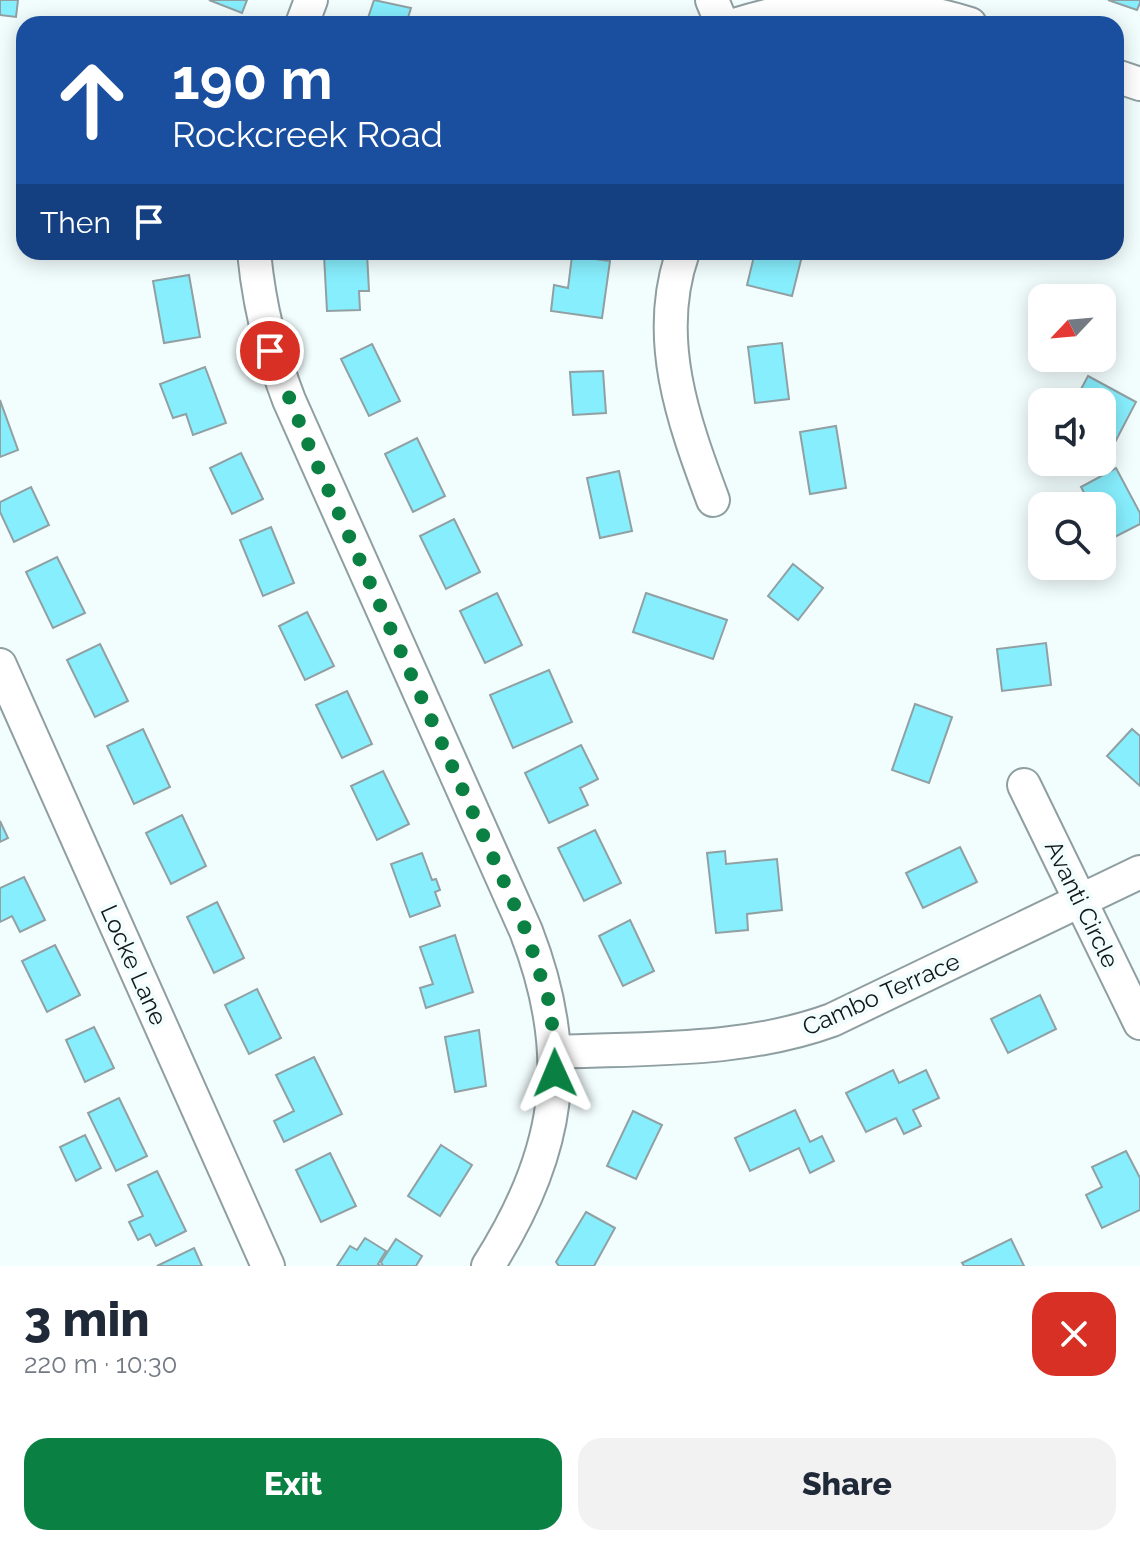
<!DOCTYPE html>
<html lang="en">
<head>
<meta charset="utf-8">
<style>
	body { margin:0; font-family:Raleway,sans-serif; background:#f2f2f3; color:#1f2937; height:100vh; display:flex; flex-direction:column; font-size:30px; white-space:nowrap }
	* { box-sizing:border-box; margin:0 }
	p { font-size:26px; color:#747a83 }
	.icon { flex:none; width:44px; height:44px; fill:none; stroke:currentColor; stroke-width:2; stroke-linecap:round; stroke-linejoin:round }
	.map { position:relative; height:1266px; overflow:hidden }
	.sheet { display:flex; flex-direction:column; background:#fff; flex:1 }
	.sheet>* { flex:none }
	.hud { position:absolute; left:16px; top:16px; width:1108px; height:244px; border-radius:24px; box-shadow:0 4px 20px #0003; background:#1a4fa0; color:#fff; overflow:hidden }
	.needle { width:52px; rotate:244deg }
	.tools { position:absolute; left:1028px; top:284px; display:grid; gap:16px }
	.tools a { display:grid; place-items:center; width:88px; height:88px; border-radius:16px; background:#fff; box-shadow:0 4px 20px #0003; font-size:40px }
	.pin { position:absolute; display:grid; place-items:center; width:68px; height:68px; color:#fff; margin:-34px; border:4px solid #fff; border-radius:50%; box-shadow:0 2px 8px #0007 }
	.me { position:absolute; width:88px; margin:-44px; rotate:359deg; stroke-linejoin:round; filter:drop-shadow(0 0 6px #0008) }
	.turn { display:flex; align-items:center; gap:28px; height:168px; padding:0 24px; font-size:36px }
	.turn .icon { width:104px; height:104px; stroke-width:2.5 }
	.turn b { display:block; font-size:56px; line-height:68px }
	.then { display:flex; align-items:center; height:76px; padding:0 24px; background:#0003; gap:16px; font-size:30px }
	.round { display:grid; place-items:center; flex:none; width:84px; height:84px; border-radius:24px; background:#f2f2f3 }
	.summary { display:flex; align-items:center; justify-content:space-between; height:136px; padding:0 24px }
	h1 { font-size:48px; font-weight:800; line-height:60px }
	.action { display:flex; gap:16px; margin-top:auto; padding:16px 24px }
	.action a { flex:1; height:92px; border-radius:24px; background:#0b8043; color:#fff; font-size:32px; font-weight:800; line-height:92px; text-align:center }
	.action a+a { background:#f2f2f3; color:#1f2937 }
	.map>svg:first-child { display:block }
</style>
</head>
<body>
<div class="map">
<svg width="1140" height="1266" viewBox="0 0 1140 1266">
	<rect width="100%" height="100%" fill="#f2fdfe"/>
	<g fill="#87eefd" stroke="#90a0a3" stroke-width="2">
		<polygon points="0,0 18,0 16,17 0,15"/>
		<polygon points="209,0 247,0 242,13"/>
		<polygon points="374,0 411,8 406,24 366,24"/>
		<polygon points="1108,0 1140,0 1140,3 1137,10"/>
		<polygon points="755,252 803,252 792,296 747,285"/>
		<polygon points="367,253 369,291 359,291 360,310 327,311 324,255"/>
		<polygon points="572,256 610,261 602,318 551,311 554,285 568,288"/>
		<polygon points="189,275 200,337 164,343 153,281"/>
		<polygon points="782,343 789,399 755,403 748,347"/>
		<polygon points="372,344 400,401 369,416 341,359"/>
		<polygon points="205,367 226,423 193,435 186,414 173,418 160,384"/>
		<polygon points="603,371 606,413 573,415 570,372"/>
		<polygon points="1088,376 1136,402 1113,446 1102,439 1102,402 1074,402"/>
		<polygon points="0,400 18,450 0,457"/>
		<polygon points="836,426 846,488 810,494 800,432"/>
		<polygon points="417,438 445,496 413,512 385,454"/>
		<polygon points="241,453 263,499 232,514 210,468"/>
		<polygon points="1116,468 1140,513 1140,524 1109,540 1102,527 1102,506 1091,506 1081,487"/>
		<polygon points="619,471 632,531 600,538 587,478"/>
		<polygon points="31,487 49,525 14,542 0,512 0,502"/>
		<polygon points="454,519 480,572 446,589 420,536"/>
		<polygon points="271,527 294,583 263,596 240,540"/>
		<polygon points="57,557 85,613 53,628 26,572"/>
		<polygon points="793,564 823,588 798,620 768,596"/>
		<polygon points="497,593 522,645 485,663 460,611"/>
		<polygon points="646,593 727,620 713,659 633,632"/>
		<polygon points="307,612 334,666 305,680 279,626"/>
		<polygon points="1046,643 1051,685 1002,691 997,649"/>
		<polygon points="100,644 128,701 95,717 67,660"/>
		<polygon points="549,670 572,722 513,748 490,695"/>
		<polygon points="347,691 372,744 342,758 316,705"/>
		<polygon points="915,704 952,717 929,783 892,770"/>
		<polygon points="143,729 170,787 134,804 107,746"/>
		<polygon points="1132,729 1140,736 1140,786 1107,756"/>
		<polygon points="581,745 598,779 580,788 588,805 549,823 525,773"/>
		<polygon points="383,771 409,824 377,840 351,786"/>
		<polygon points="182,815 206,866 171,884 146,833"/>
		<polygon points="0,821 8,838 0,842"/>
		<polygon points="595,830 621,883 584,901 558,848"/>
		<polygon points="960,847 977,882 923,908 906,873"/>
		<polygon points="725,851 726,864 777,859 782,910 747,914 748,930 716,933 707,853"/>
		<polygon points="422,853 432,880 436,879 440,890 435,892 440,906 410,917 391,864"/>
		<polygon points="24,877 45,920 20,932 12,916 0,922 0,888"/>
		<polygon points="217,902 244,958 214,973 187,917"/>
		<polygon points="630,920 654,971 623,986 599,936"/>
		<polygon points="455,935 473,992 426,1008 420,988 433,984 420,947"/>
		<polygon points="55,945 80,995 47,1012 22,961"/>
		<polygon points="257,989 281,1038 249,1054 225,1005"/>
		<polygon points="1040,995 1056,1029 1008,1053 991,1019"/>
		<polygon points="94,1027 114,1068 85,1082 66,1040"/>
		<polygon points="479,1030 486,1086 455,1092 445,1037"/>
		<polygon points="314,1057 342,1114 284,1142 274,1121 294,1111 276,1075"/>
		<polygon points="893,1070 899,1083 926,1070 939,1098 913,1110 921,1126 904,1134 896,1118 866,1132 846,1093"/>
		<polygon points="119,1098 147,1156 116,1171 88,1113"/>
		<polygon points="795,1110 810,1142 822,1136 834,1161 810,1173 799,1148 750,1171 735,1138"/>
		<polygon points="633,1111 662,1125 636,1179 607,1166"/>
		<polygon points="85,1135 101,1168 76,1181 60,1147"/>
		<polygon points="441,1145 472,1165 440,1216 408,1196"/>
		<polygon points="1126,1151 1140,1178 1140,1210 1102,1228 1086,1195 1102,1187 1092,1167"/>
		<polygon points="330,1153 356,1206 321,1222 296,1170"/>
		<polygon points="157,1171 186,1231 156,1246 150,1234 138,1240 129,1222 143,1216 128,1185"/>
		<polygon points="586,1212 615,1228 594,1266 559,1266 556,1262"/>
		<polygon points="365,1238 386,1251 378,1264 381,1266 337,1266 350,1246 357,1250"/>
		<polygon points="396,1239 422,1256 416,1266 383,1266 381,1262"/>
		<polygon points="1011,1239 1024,1266 964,1266 962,1263"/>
		<polygon points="194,1248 202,1266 157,1266"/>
	</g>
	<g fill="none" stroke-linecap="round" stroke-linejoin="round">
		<defs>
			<g id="minor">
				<polyline points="712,0 722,24"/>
				<polyline points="302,24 311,0"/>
				<path d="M 738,24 C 813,0 895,0 970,24"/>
				<polyline points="1116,76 1140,84"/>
				<path d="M 254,252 C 259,305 270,351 289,400 L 526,931 C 575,1057 560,1153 488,1266"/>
				<path d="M 683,252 C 653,337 683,420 713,500"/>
				<polyline points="0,665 268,1266"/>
				<polyline points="1024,785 1140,1023"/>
				<path d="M 556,1052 C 650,1048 744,1052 832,1020 L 1140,872"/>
			</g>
		</defs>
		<use href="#minor" stroke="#8f9fa1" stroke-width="36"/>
		<use href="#minor" stroke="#fff" stroke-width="32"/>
	</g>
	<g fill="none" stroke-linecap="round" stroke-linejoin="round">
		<polyline stroke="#0b8043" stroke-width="14" stroke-dasharray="0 25.2" points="270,351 314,458 526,931 551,1008 555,1073"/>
	</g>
	<g text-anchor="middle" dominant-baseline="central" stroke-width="8" stroke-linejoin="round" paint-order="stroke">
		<g font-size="24" fill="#111718" stroke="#f2fdfe">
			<text transform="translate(1082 904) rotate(64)">Avanti Circle</text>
			<text transform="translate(134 965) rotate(66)">Locke Lane</text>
			<text transform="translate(881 994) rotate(-24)">Cambo Terrace</text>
		</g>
	</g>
</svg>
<div class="tools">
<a><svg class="needle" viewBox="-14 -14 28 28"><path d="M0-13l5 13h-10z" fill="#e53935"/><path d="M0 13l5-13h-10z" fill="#747a83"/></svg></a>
<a><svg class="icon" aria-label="sound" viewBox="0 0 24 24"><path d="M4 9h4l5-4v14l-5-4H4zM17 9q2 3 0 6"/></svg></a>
<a><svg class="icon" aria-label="search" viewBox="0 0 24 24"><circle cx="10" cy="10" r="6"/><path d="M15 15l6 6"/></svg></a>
</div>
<div class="pin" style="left:270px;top:351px;background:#d93025"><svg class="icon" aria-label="arrive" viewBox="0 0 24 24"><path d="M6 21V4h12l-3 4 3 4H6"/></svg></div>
<svg class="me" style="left:555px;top:1073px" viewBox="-20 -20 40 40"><path d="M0-17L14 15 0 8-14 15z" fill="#0b8043" stroke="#fff" stroke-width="4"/></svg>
<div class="hud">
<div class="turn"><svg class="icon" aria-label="ahead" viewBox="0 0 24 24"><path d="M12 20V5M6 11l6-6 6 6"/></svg><div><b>190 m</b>Rockcreek Road</div></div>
<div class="then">Then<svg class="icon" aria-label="arrive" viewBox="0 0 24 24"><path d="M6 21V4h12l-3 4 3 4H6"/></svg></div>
</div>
</div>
<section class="sheet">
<div class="summary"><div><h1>3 min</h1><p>220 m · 10:30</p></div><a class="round" style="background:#d93025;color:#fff"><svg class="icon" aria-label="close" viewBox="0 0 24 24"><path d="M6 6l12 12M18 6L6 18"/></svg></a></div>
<div class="action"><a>Exit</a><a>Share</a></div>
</section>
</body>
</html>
